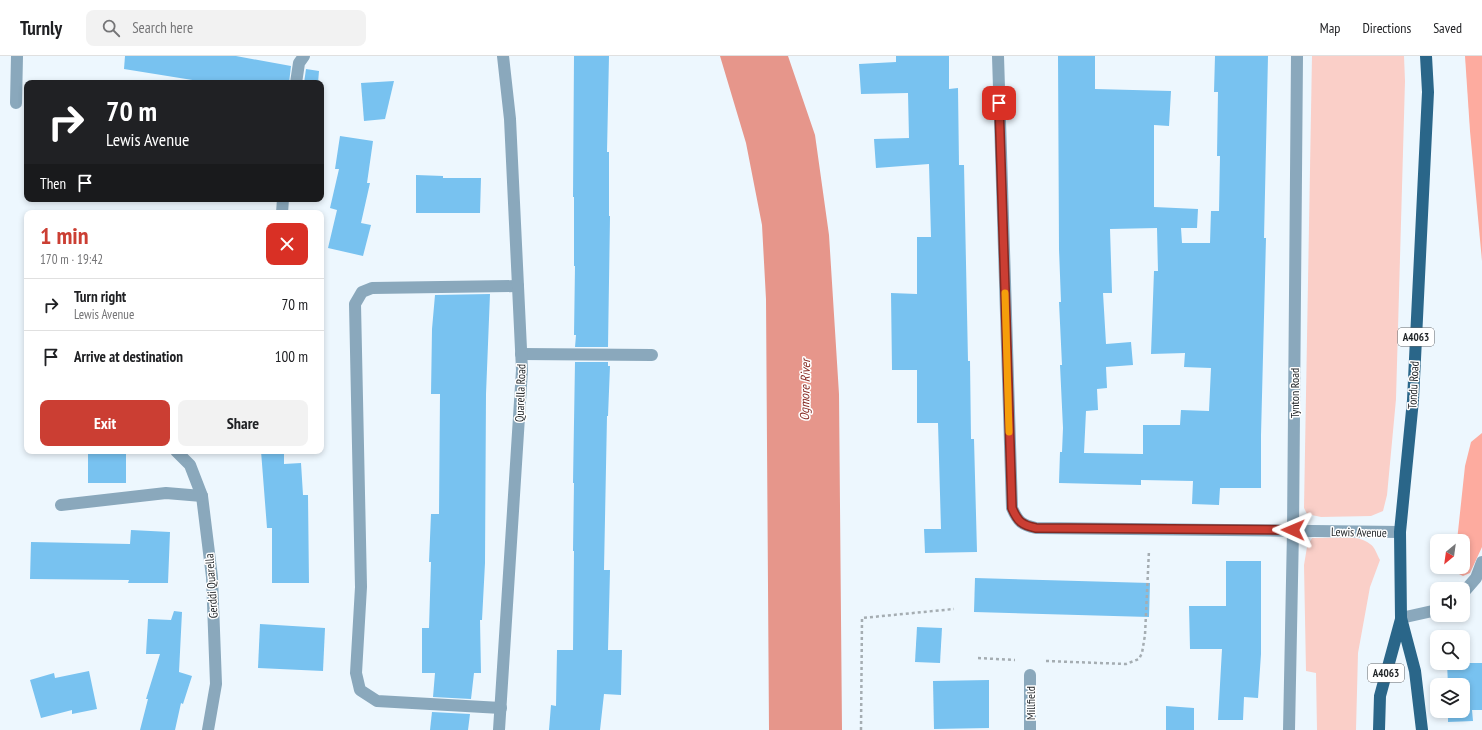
<!DOCTYPE html>
<html lang="en">
<head>
<meta charset="utf-8">
<style>
	body { margin:0; font-family:"PT Sans Narrow",sans-serif; background:#f2f2f2; color:#202124; height:100vh; display:flex; flex-direction:column; font-size:15px; white-space:nowrap }
	* { box-sizing:border-box; margin:0 }
	p { font-size:13px; color:#757577 }
	.icon { flex:none; width:22px; height:22px; fill:none; stroke:currentColor; stroke-width:2; stroke-linecap:round; stroke-linejoin:round }
	.map { position:relative; flex:1; overflow:hidden }
	.details { position:absolute; left:24px; top:154px; width:300px; height:244px; display:flex; flex-direction:column; background:#fff; border-radius:8px; box-shadow:0 2px 6px #0003 }
	.details>* { flex:none }
	.banner { position:absolute; left:24px; top:24px; width:300px; height:122px; border-radius:8px; box-shadow:0 2px 6px #0003; background:#202124; color:#fff; overflow:hidden }
	.needle { width:26px; rotate:209deg }
	.fabs { position:absolute; left:1430px; top:478px; display:grid; gap:8px }
	.fabs a { display:grid; place-items:center; width:40px; height:40px; border-radius:8px; background:#fff; box-shadow:0 2px 6px #0003; font-size:20px }
	.pin { position:absolute; display:grid; place-items:center; width:34px; height:34px; color:#fff; margin:-17px; border-radius:8px; box-shadow:0 2px 6px #0006 }
	.me { position:absolute; width:44px; margin:-22px; rotate:271deg; stroke-linejoin:round; filter:drop-shadow(0 0 3px #0008) }
	.turn { display:flex; align-items:center; gap:14px; height:84px; padding:0 16px; font-size:18px }
	.turn .icon { width:52px; height:52px; stroke-width:2.5 }
	.turn b { display:block; font-size:28px; line-height:34px }
	.then { display:flex; align-items:center; height:38px; padding:0 16px; background:#0003; gap:8px; font-size:15px }
	.round { display:grid; place-items:center; flex:none; width:42px; height:42px; border-radius:8px; background:#f2f2f2 }
	.head { display:flex; align-items:center; justify-content:space-between; height:68px; padding:0 16px }
	h1 { font-size:24px; font-weight:600; line-height:30px; color:#cb3e33 }
	.primary-button { display:flex; gap:8px; margin-top:auto; padding:8px 16px }
	.primary-button a { flex:1; height:46px; border-radius:8px; background:#cb3e33; color:#fff; font-size:16px; font-weight:600; line-height:46px; text-align:center }
	.primary-button a+a { background:#f2f2f2; color:#202124 }
	ul { padding:0; list-style:none }
	li { display:flex; align-items:center; gap:12px; height:52px; padding:0 16px; border-top:1px solid #e0e0e0 }
	li div { flex:1 }
	li b { display:block; font-size:15px }
	li em { font-style:normal }
	header { display:flex; align-items:center; gap:24px; box-sizing:border-box; height:56px; padding:0 20px; background:#fff; border-bottom:1px solid #e0e0e0 }
	header strong { font-size:19px }
	nav { display:flex; gap:22px; margin-inline-start:auto; font-size:14px }
	.search { width:280px; height:36px; background:#f2f2f2; display:flex; align-items:center; gap:10px; box-sizing:border-box; padding:0 14px; border-radius:8px; color:#757577; font-size:15px }
	.map>svg:first-child { display:block }
</style>
</head>
<body>
<header>
<strong>Turnly</strong>
<div class="search"><svg class="icon" aria-label="search" viewBox="0 0 24 24"><circle cx="10" cy="10" r="6"/><path d="M15 15l6 6"/></svg>Search here</div>
<nav><a>Map</a><a>Directions</a><a>Saved</a></nav>
</header>
<div class="map">
<svg width="1482" height="674" viewBox="0 0 1482 674">
	<rect width="100%" height="100%" fill="#edf7fe"/>
	<g fill="#facfc8">
		<polygon points="1312,0 1404,0 1405,25 1396,343 1387,439 1383,455 1371,460 1321,461 1307,458 1304,452"/>
		<path d="M 1312,482 C 1328,483 1358,477 1370,488 C 1375,491 1377,499 1380,504 L 1370,531 L 1358,597 L 1356,674 L 1317,674 L 1316,617 L 1306,615 L 1304,509 L 1307,491 Z"/>
	</g>
	<g fill="#fdab9f">
		<polygon points="1465,0 1482,0 1482,205 1470,75"/>
		<polygon points="1482,377 1482,491 1470,517 1463,520 1455,516 1455,511 1463,511 1463,485 1457,485 1465,410 1471,386"/>
	</g>
	<polygon fill="#e6968b" points="720,0 788,0 815,79 829,179 839,338 842,674 769,674 766,243 762,169 746,87"/>
	<g fill="#78c2f0" fill-rule="evenodd">
		<polygon points="125,0 236,0 291,10 289,27 211,27 124,13"/>
		<polygon points="574,0 609,0 607,96 609,96 609,160 610,160 608,291 575,291 576,279 574,279 575,210 574,210 574,141 573,141"/>
		<polygon points="896,0 949,0 949,33 958,32 959,109 964,109 968,305 970,305 971,383 974,383 977,496 925,497 924,473 941,473 938,367 917,367 917,314 892,314 891,237 917,238 917,181 931,181 929,108 876,112 874,83 909,82 908,37 861,38 859,8 896,6"/>
		<path d="M 1058,0 L 1095,0 L 1095,33 L 1171,35 L 1169,70 L 1154,69 L 1154,151 L 1198,153 L 1197,172 L 1181,172 L 1182,187 L 1210,187 L 1211,155 L 1219,155 L 1220,100 L 1217,100 L 1218,36 L 1214,36 L 1215,0 L 1268,0 L 1264,182 L 1266,182 L 1261,379 L 1261,432 L 1220,432 L 1219,449 L 1192,448 L 1193,425 L 1141,424 L 1141,429 L 1059,427 L 1060,396 L 1062,396 L 1063,372 L 1060,309 L 1062,309 L 1059,246 L 1061,246 L 1059,193 ZM 1157,172 L 1158,215 L 1154,215 L 1151,298 L 1185,297 L 1184,311 L 1211,312 L 1209,355 L 1181,354 L 1180,369 L 1143,369 L 1143,398 L 1084,397 L 1086,355 L 1098,354 L 1097,333 L 1107,332 L 1106,311 L 1133,309 L 1131,286 L 1106,288 L 1103,237 L 1112,237 L 1110,173 Z"/>
		<polygon points="306,13 319,15 318,27 304,27"/>
		<polygon points="394,25 385,63 364,65 361,27"/>
		<polygon points="340,80 373,85 367,127 370,127 361,167 371,169 363,200 328,192 337,154 330,152 339,113 335,113"/>
		<polygon points="416,119 443,120 443,122 481,122 480,157 416,157"/>
		<polygon points="490,238 486,338 485,507 482,564 480,564 481,617 474,617 471,643 433,641 435,617 422,617 422,572 429,572 431,506 429,506 431,458 439,458 440,338 431,338 432,273 435,239"/>
		<polygon points="575,306 608,306 608,310 610,310 608,360 607,360 604,514 610,514 608,594 622,594 621,639 604,638 600,674 549,674 551,649 556,650 557,594 573,594 574,495 573,495 574,427 573,427"/>
		<polygon points="88,395 121,395 121,398 126,398 126,427 88,427"/>
		<polygon points="261,395 284,395 284,408 301,407 303,439 308,439 309,527 272,527 272,472 267,472"/>
		<polygon points="131,474 170,476 168,527 128,527 129,524 30,523 31,486 130,488"/>
		<polygon points="1226,505 1261,505 1261,598 1258,642 1244,641 1243,664 1218,664 1222,593 1190,593 1189,550 1226,550"/>
		<polygon points="975,522 1150,527 1149,561 974,556"/>
		<polygon points="174,555 182,556 179,616 192,620 183,648 181,647 175,674 140,674 148,643 146,643 160,598 146,598 148,563 171,564"/>
		<polygon points="260,568 325,572 323,615 258,612"/>
		<polygon points="917,571 942,572 940,607 915,606"/>
		<polygon points="1447,607 1482,607 1482,654 1472,654 1473,665 1448,666 1448,655 1463,655 1463,629 1448,629"/>
		<polygon points="89,615 97,653 72,658 72,654 41,662 30,624 54,617 55,622"/>
		<polygon points="989,624 989,672 934,673 933,625"/>
		<polygon points="1166,650 1194,652 1194,674 1166,674"/>
		<polygon points="432,656 470,658 468,674 430,674"/>
	</g>
	<g fill="none" stroke-linecap="round" stroke-linejoin="round">
		<g stroke="#a5adb2" stroke-width="2.5" stroke-dasharray="3 3" stroke-linecap="butt">
			<polyline points="978,602 1015,604"/>
			<polyline points="1046,605 1126,608 1139,603 1142,597 1145,579 1149,494"/>
			<polyline points="861,674 862,562 954,553"/>
		</g>
		<g stroke="#8aa8bc" stroke-width="12">
			<path d="M 998,0 L 1012,452 C 1018,466 1022,469 1036,472 L 1400,476"/>
			<polyline points="296,27 299,7 304,0"/>
			<polyline points="16,47 17,0"/>
			<polyline points="282,157 283,143"/>
			<polyline points="521,298 652,299"/>
			<polyline points="176,395 190,409 202,440 212,521 216,628 208,674"/>
			<polyline points="61,449 166,437 202,440"/>
			<polyline points="1463,537 1476,522 1482,506"/>
			<polyline points="1401,562 1437,554"/>
			<polyline points="501,652 377,645 360,634 356,617 361,531 355,248 362,236 372,232 518,230"/>
			<polyline points="499,674 522,314 510,63 503,0"/>
			<polyline points="1030,674 1030,619"/>
			<polyline points="1289,674 1293,475 1297,0"/>
		</g>
		<g stroke="#2a6689" stroke-width="12">
			<polyline points="1379,674 1380,640 1401,563"/>
			<polyline points="1422,674 1415,615 1401,562 1400,476 1413,344 1428,36 1426,0"/>
		</g>
	</g>
	<g fill="none" stroke-linecap="round" stroke-linejoin="round">
		<defs>
			<path id="route" d="M 999,47 L 1012,452 C 1018,466 1022,469 1036,472 L 1293,474"/>
		</defs>
		<use href="#route" stroke="#842821" stroke-width="10"/>
		<use href="#route" stroke="#cb3e33" stroke-width="7"/>
		<polyline stroke="#f59e0b" stroke-width="7" points="1005,237 1009,376"/>
	</g>
	<g text-anchor="middle" dominant-baseline="central" stroke-width="3" stroke-linejoin="round" paint-order="stroke">
		<g fill="#fff" stroke="#626466" stroke-width="1">
			<rect x="1398" y="272" width="36" height="18" rx="3"/>
			<rect x="1368" y="608" width="36" height="18" rx="3"/>
		</g>
		<g font-size="11" font-weight="bold" fill="#1e2225">
			<text x="1416" y="281">A4063</text>
			<text x="1386" y="617">A4063</text>
		</g>
		<g font-size="12" fill="#1e2225" stroke="#fff">
			<text transform="translate(1413 329) rotate(-87)">Tondu Road</text>
			<text transform="translate(520 337) rotate(-88)">Quarella Road</text>
			<text transform="translate(1294 337) rotate(-90)">Tynton Road</text>
			<text transform="translate(1359 476) rotate(1)">Lewis Avenue</text>
			<text transform="translate(211 530) rotate(-94)">Gerddi Quarella</text>
			<text transform="translate(1030 647) rotate(-90)">Millfield</text>
		</g>
		<g font-size="13" font-style="italic" fill="#862922" stroke="#fff">
			<text transform="translate(805 334) rotate(-89)">Ogmore River</text>
		</g>
	</g>
</svg>
<div class="fabs">
<a><svg class="needle" viewBox="-14 -14 28 28"><path d="M0-13l5 13h-10z" fill="#e53935"/><path d="M0 13l5-13h-10z" fill="#757577"/></svg></a>
<a><svg class="icon" aria-label="sound" viewBox="0 0 24 24"><path d="M4 9h4l5-4v14l-5-4H4zM17 9q2 3 0 6"/></svg></a>
<a><svg class="icon" aria-label="search" viewBox="0 0 24 24"><circle cx="10" cy="10" r="6"/><path d="M15 15l6 6"/></svg></a>
<a><svg class="icon" aria-label="layers" viewBox="0 0 24 24"><path d="M12 4l9 5-9 5-9-5zM3 14l9 5 9-5"/></svg></a>
</div>
<div class="pin" style="left:999px;top:47px;background:#d93025"><svg class="icon" aria-label="arrive" viewBox="0 0 24 24"><path d="M6 21V4h12l-3 4 3 4H6"/></svg></div>
<svg class="me" style="left:1293px;top:474px" viewBox="-20 -20 40 40"><path d="M0-17L14 15 0 8-14 15z" fill="#cb3e33" stroke="#fff" stroke-width="4"/></svg>
<div class="banner">
<div class="turn"><svg class="icon" aria-label="right" viewBox="0 0 24 24"><path d="M7 20v-9h11M14 6l5 5-5 5"/></svg><div><b>70 m</b>Lewis Avenue</div></div>
<div class="then">Then<svg class="icon" aria-label="arrive" viewBox="0 0 24 24"><path d="M6 21V4h12l-3 4 3 4H6"/></svg></div>
</div>
<section class="details">
<div class="head"><div><h1>1 min</h1><p>170 m · 19:42</p></div><a class="round" style="background:#d93025;color:#fff"><svg class="icon" aria-label="close" viewBox="0 0 24 24"><path d="M6 6l12 12M18 6L6 18"/></svg></a></div>
<ul>
<li><svg class="icon" aria-label="right" viewBox="0 0 24 24"><path d="M7 20v-9h11M14 6l5 5-5 5"/></svg><div><b>Turn right</b><p>Lewis Avenue</p></div><em>70 m</em></li>
<li><svg class="icon" aria-label="arrive" viewBox="0 0 24 24"><path d="M6 21V4h12l-3 4 3 4H6"/></svg><div><b>Arrive at destination</b></div><em>100 m</em></li>
</ul>
<div class="primary-button"><a>Exit</a><a>Share</a></div>
</section>
</div>
</body>
</html>
